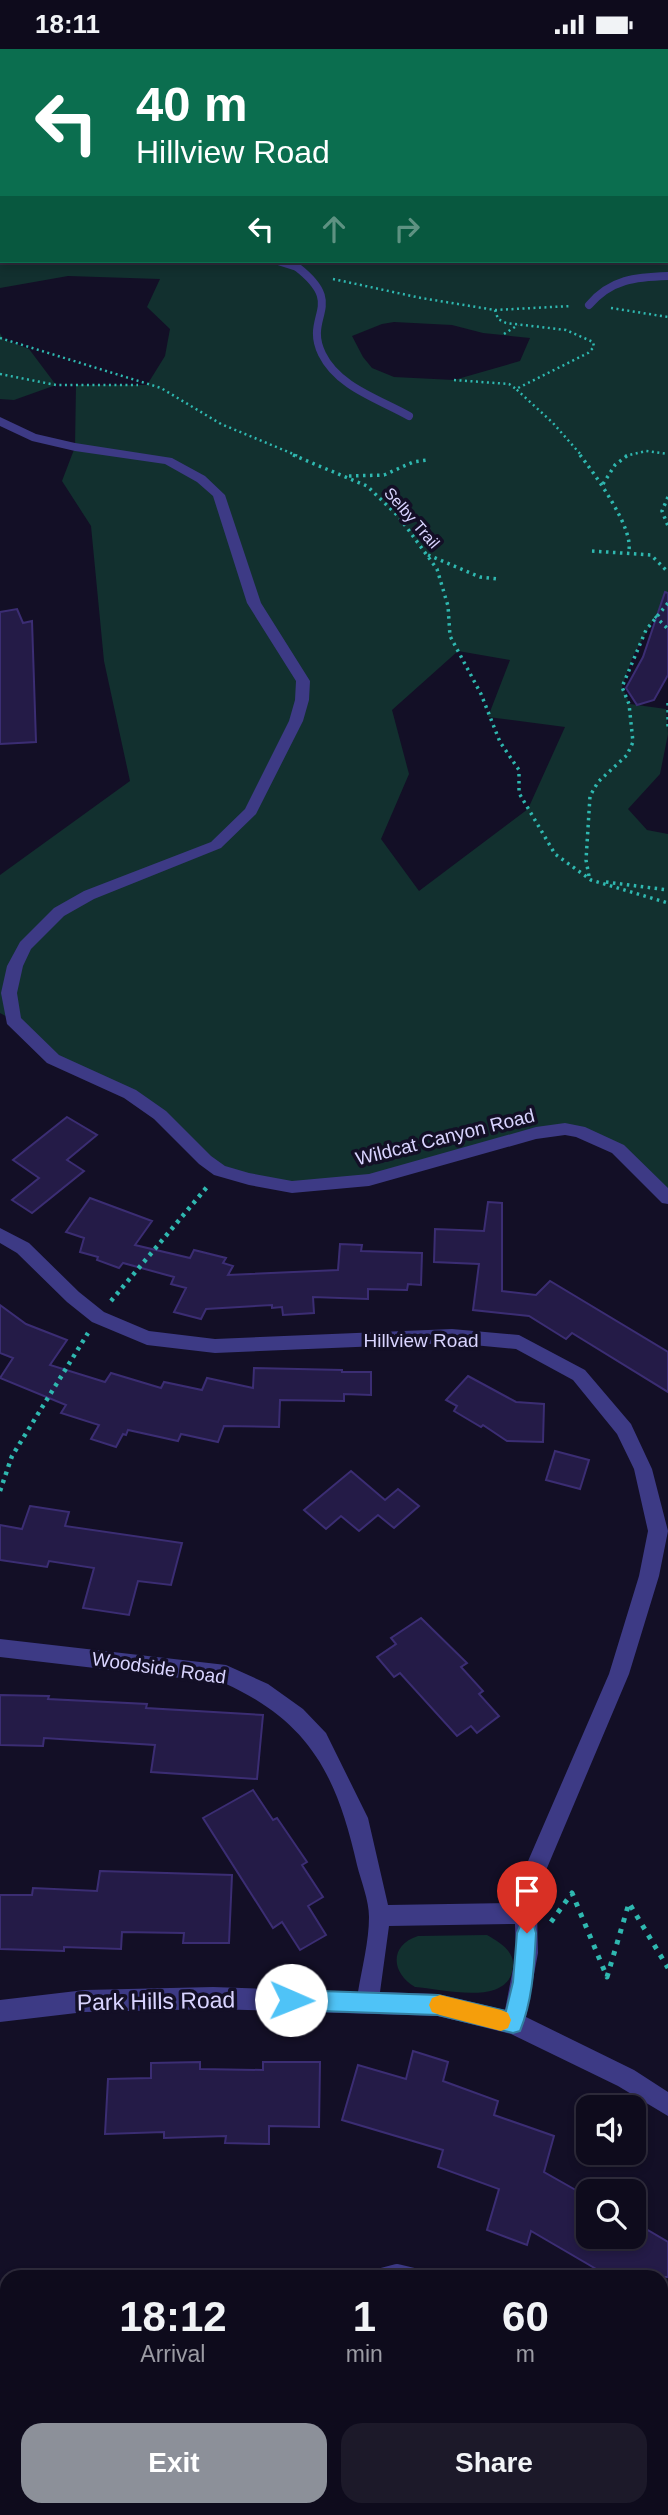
<!DOCTYPE html>
<html lang="en">
<head>
<meta charset="utf-8">
<style>
	body { margin:0; font-family:Arial,sans-serif; background:#1c1929; color:#f1f3f6; height:100vh; display:flex; flex-direction:column; font-size:26px; white-space:nowrap }
	* { box-sizing:border-box; margin:0 }
	p { font-size:23px; color:#9b9ba3 }
	.icon { flex:none; width:38px; height:38px; fill:none; stroke:currentColor; stroke-width:2; stroke-linecap:round; stroke-linejoin:round }
	.map { position:relative; flex:1; overflow:hidden }
	.details { position:absolute; left:0px; top:2221px; width:668px; height:247px; display:flex; flex-direction:column; background:#0e0b1c; border-radius:21px 21px 0 0; box-shadow:0 4px 10px #0003,0 0 0 2px #2e2b3b }
	.details>* { flex:none }
	.guide { position:absolute; left:0px; top:0px; width:668px; height:214px; box-shadow:0 4px 10px #0003,0 0 0 2px #2e2b3b; background:#0b6e4f; color:#fff; overflow:hidden }
	.controls { position:absolute; left:576px; top:2046px; display:grid; gap:14px }
	.controls a { display:grid; place-items:center; width:70px; height:70px; border-radius:14px; background:#0e0b1c; box-shadow:0 4px 10px #0003,0 0 0 2px #2e2b3b; font-size:35px }
	.pin { position:absolute; display:grid; place-items:center; width:60px; height:60px; color:#fff; margin:-72px -30px; border-radius:50% 50% 50% 0; rotate:-45deg; box-shadow:0 0 7px #0007 }
	.pin .icon { rotate:45deg }
	.me { position:absolute; width:77px; margin:-38px; rotate:91deg; stroke-linejoin:round; filter:drop-shadow(0 0 5px #0008) }
	.turn { display:flex; align-items:center; gap:24px; height:147px; padding:0 21px; font-size:32px }
	.turn .icon { width:91px; height:91px; stroke-width:2.5 }
	.turn b { display:block; font-size:49px; line-height:60px }
	.lanes { display:flex; align-items:center; height:66px; padding:0 21px; background:#0003; justify-content:center; gap:35px; direction:ltr }
	.lanes .off { opacity:.35 }
	.eta { display:flex; justify-content:space-evenly; align-items:center; height:119px; text-align:center }
	.eta b { font-size:42px; font-weight:700; line-height:49px }
	.action { display:flex; gap:14px; margin-top:auto; padding:14px 21px }
	.action a { flex:1; height:80px; border-radius:21px; background:#8c9099; color:#fff; font-size:28px; font-weight:700; line-height:80px; text-align:center }
	.action a+a { background:#1c1929; color:#f1f3f6 }
	.status { display:flex; justify-content:space-between; align-items:center; height:49px; padding:0 35px; background:#0e0b1c; direction:ltr }
	.status svg { height:19px; fill:currentColor }
	.map>svg:first-child { display:block }
</style>
</head>
<body>
<div class="status"><b>18:11</b><svg viewBox="0 0 49 12"><path d="M0 12V9h3v3zM5 12V6h3v6zM10 12V3h3v9zM15 12V0h3v12zM26 1h20v11H26zM47 4h2v5h-2z"/></svg></div>
<div class="map">
<svg width="668" height="2466" viewBox="0 0 668 2466">
	<rect width="100%" height="100%" fill="#130f26"/>
	<g fill="#12302f" fill-rule="evenodd">
		<polygon points="13,0 354,0 359,2 13,2"/>
		<path d="M 412,0 L 668,0 L 668,580 L 655,568 L 633,607 L 622,638 L 630,655 L 666,660 L 668,685 L 660,725 L 628,760 L 647,781 L 668,785 L 668,1149 L 633,1114 L 565,1080 L 369,1131 L 292,1138 L 220,1122 L 160,1066 L 53,1010 L 13,971 L 0,964 L 0,826 L 130,732 L 104,612 L 91,477 L 62,432 L 75,398 L 76,336 L 147,336 L 165,307 L 170,280 L 147,258 L 160,230 L 68,227 L 0,239 L 0,86 L 2,212 L 667,212 L 667,2 ZM 394,273 L 452,276 L 483,284 L 530,289 L 520,312 L 454,331 L 394,328 L 372,319 L 363,308 L 352,287 L 382,275 ZM 458,602 L 510,611 L 488,668 L 565,678 L 528,760 L 419,842 L 381,790 L 409,725 L 392,661 Z"/>
		<polygon points="0,284 3,290 29,300 56,336 14,351 0,350"/>
		<path d="M 487,1886 C 499,1893 515,1902 513,1918 C 509,1958 443,1940 415,1938 C 391,1924 389,1896 418,1887 Z"/>
		<polygon points="645,2461 654,2466 124,2466 124,2461"/>
	</g>
	<g fill="#241b47" stroke="#3b2d73" stroke-width="2">
		<polygon points="665,543 668,544 668,626 654,651 637,656 626,639 643,608"/>
		<polygon points="17,560 23,574 32,572 36,693 0,695 0,563"/>
		<polygon points="67,1068 97,1086 67,1111 84,1122 32,1164 12,1151 39,1129 13,1111"/>
		<polygon points="90,1149 152,1172 135,1196 190,1209 194,1201 226,1209 223,1214 233,1217 228,1226 338,1221 340,1195 362,1196 361,1202 422,1204 421,1236 408,1235 407,1241 368,1240 368,1250 313,1248 314,1264 283,1266 282,1258 272,1259 272,1256 206,1260 201,1270 174,1263 186,1239 171,1235 174,1228 123,1214 119,1219 97,1211 98,1208 80,1203 84,1189 66,1183"/>
		<polygon points="488,1153 502,1154 502,1242 536,1246 550,1232 668,1303 668,1343 572,1284 566,1290 529,1267 473,1261 479,1215 434,1213 435,1180 484,1182"/>
		<polygon points="0,1256 26,1275 67,1291 50,1316 105,1333 111,1324 161,1339 164,1333 202,1341 207,1329 253,1339 254,1319 342,1321 342,1323 371,1323 371,1346 344,1345 344,1352 280,1351 279,1378 224,1377 218,1393 181,1385 178,1392 128,1381 126,1386 123,1385 116,1398 91,1390 99,1376 61,1364 66,1356 0,1329 13,1309 0,1304"/>
		<polygon points="468,1327 516,1353 544,1355 543,1393 507,1392 483,1376 481,1378 454,1362 457,1357 446,1351"/>
		<polygon points="555,1402 589,1411 580,1440 546,1431"/>
		<polygon points="351,1422 385,1451 398,1440 419,1457 394,1479 378,1466 359,1482 341,1467 326,1480 304,1461"/>
		<polygon points="30,1457 69,1463 65,1477 182,1494 171,1536 138,1532 129,1566 83,1559 94,1519 49,1512 47,1518 0,1511 0,1476 22,1480"/>
		<polygon points="421,1569 467,1614 461,1618 483,1642 479,1645 499,1667 477,1684 471,1677 457,1687 400,1624 394,1628 377,1608 396,1595 391,1589"/>
		<polygon points="0,1646 49,1647 48,1650 147,1655 146,1659 263,1666 257,1730 151,1723 155,1696 44,1689 43,1697 0,1696"/>
		<polygon points="253,1741 273,1771 277,1769 307,1813 302,1816 323,1848 308,1857 326,1886 300,1901 282,1873 273,1879 203,1769"/>
		<polygon points="100,1822 232,1826 229,1894 183,1894 184,1884 122,1883 121,1900 64,1898 64,1902 0,1900 0,1846 32,1846 33,1839 97,1842"/>
		<polygon points="413,2002 448,2013 443,2032 498,2052 494,2066 554,2087 544,2123 588,2148 588,2188 634,2188 634,2173 668,2193 668,2228 610,2228 531,2182 527,2196 487,2181 499,2140 438,2118 443,2101 342,2071 358,2016 406,2030"/>
		<polygon points="200,2013 200,2020 263,2021 263,2013 320,2013 319,2078 269,2077 269,2095 225,2094 226,2087 164,2089 164,2083 105,2085 108,2030 151,2029 151,2014"/>
	</g>
	<g fill="none" stroke-linecap="round" stroke-linejoin="round">
		<g stroke="#2fb8b0" stroke-width="2.5" stroke-dasharray="2 3.5" stroke-linecap="butt">
			<polyline points="656,0 659,2"/>
			<polyline points="333,230 421,249 495,261 498,270 506,274 566,281 593,293 594,298 588,304 516,340 553,374 582,407"/>
			<polyline points="611,259 668,268"/>
			<polyline points="495,261 571,257"/>
			<polyline points="504,285 518,276"/>
			<polyline points="0,289 161,339 221,375 298,407"/>
			<polyline points="0,325 56,336 138,336"/>
			<polyline points="454,331 509,335 516,340"/>
			<polyline points="625,407 646,402 668,405"/>
		</g>
		<g stroke="#2fb8b0" stroke-width="3.5" stroke-dasharray="2.5 4.5" stroke-linecap="butt">
			<polyline points="293,406 367,437 399,468 437,520 448,557 450,587 481,645 500,693 519,721 519,744 555,805 591,831 668,854"/>
			<path d="M 580,406 C 594,424 637,483 628,504"/>
			<polyline points="349,427 384,426 413,413 427,411"/>
			<polyline points="603,435 615,416 628,406"/>
			<polyline points="668,448 662,462 668,477"/>
			<polyline points="592,502 651,506 668,523"/>
			<polyline points="428,506 480,528 498,530"/>
			<polyline points="655,567 668,580"/>
			<polyline points="668,654 668,678"/>
			<polyline points="589,827 586,811 590,747 598,733 627,706 633,693 629,655 622,638 646,581 668,554"/>
			<polyline points="606,833 668,841"/>
		</g>
		<g stroke="#2fb8b0" stroke-width="4.5" stroke-dasharray="3.5 5" stroke-linecap="butt">
			<polyline points="111,1252 207,1138"/>
			<polyline points="0,1442 12,1407 88,1284"/>
		</g>
		<g stroke="#2fb8b0" stroke-width="5" stroke-dasharray="4.5 7" stroke-linecap="butt">
			<polyline points="551,1873 572,1844 607,1928 629,1854 668,1919"/>
			<polyline points="0,2333 7,2333"/>
			<polyline points="383,2460 393,2466"/>
		</g>
		<g stroke="#3d3a85" stroke-width="8">
			<polyline points="292,0 305,2"/>
			<polyline points="278,212 297,218 289,212"/>
			<path d="M 297,218 C 347,257 303,266 322,305 C 338,338 379,350 409,367"/>
			<path d="M 589,256 C 611,230 636,228 668,227"/>
		</g>
		<g stroke="#3d3a85" stroke-width="16">
			<polyline points="378,2228 397,2223 418,2228"/>
			<polyline points="662,2340 668,2344"/>
		</g>
		<g fill="#3d3a85" fill-rule="evenodd">
			<polygon points="120,0 130,0 119,2"/>
			<polygon points="2,82 2,89 0,89 0,83"/>
			<path d="M 0,1179 L 29,1194 L 79,1243 L 104,1263 L 149,1282 L 215,1290 L 452,1280 L 519,1286 L 585,1321 L 631,1375 L 652,1420 L 668,1482 L 659,1527 L 629,1625 L 547,1819 L 537,1864 L 538,1904 L 526,1968 L 634,2021 L 668,2043 L 668,2067 L 618,2037 L 511,1985 L 438,1967 L 213,1960 L 85,1963 L 0,1973 L 0,1951 L 85,1941 L 213,1938 L 358,1943 C 362,1919 369,1892 369,1868 C 369,1851 361,1832 357,1816 C 337,1727 310,1673 224,1634 L 0,1608 L 0,1590 L 226,1616 L 268,1635 L 303,1660 L 326,1684 L 368,1769 L 388,1856 L 517,1854 L 525,1819 L 609,1625 L 639,1527 L 648,1482 L 634,1420 L 617,1385 L 573,1331 L 516,1300 L 452,1294 L 215,1304 L 147,1296 L 92,1273 L 67,1253 L 17,1204 L 0,1194 ZM 515,1875 L 516,1904 L 505,1961 L 438,1945 L 380,1943 L 389,1877 Z"/>
		</g>
		<g fill="#3d3a85" fill-rule="evenodd">
			<polygon points="0,368 36,385 75,394 172,409 205,427 225,446 261,554 310,632 309,651 303,672 256,765 221,799 94,850 64,867 31,900 23,917 17,944 21,969 59,1006 136,1041 166,1062 211,1107 225,1117 249,1124 292,1132 369,1125 536,1078 565,1074 585,1078 624,1096 668,1139 668,1155 662,1154 612,1104 576,1088 565,1086 536,1090 369,1137 292,1144 249,1136 214,1126 199,1115 154,1070 124,1049 47,1014 7,975 1,944 7,917 20,893 54,859 84,842 211,793 245,760 289,672 295,651 296,632 247,554 213,447 197,433 165,415 75,402 32,392 0,377"/>
			<rect x="0" y="2284" width="7" height="24"/>
			<polygon points="662,2426 668,2429 668,2457 662,2454"/>
		</g>
	</g>
	<path fill="#4fc3f7" stroke="#337fa1" stroke-width="2" d="M 527,1874 L 534,1877 L 536,1884 C 534,1917 533,1950 520,1982 L 513,1984 L 438,1966 L 291,1961 L 284,1958 L 281,1951 L 284,1944 L 291,1941 L 438,1946 L 506,1962 L 513,1933 L 517,1884 L 520,1877 Z"/>
	<polygon fill="#f59e0b" points="440,1946 501,1961 508,1964 511,1971 508,1979 501,1982 440,1966 432,1963 429,1956 432,1949"/>
	<g text-anchor="middle" dominant-baseline="central" stroke-width="7" stroke-linejoin="round" paint-order="stroke">
		<g font-size="16" fill="#d9d4ff" stroke="#130f26">
			<text transform="translate(412 469) rotate(49)">Selby Trail</text>
		</g>
		<g font-size="19" fill="#d9d4ff" stroke="#130f26">
			<text transform="translate(445 1088) rotate(-14)">Wildcat Canyon Road</text>
			<text x="421" y="1291">Hillview Road</text>
			<text transform="translate(159 1619) rotate(8)">Woodside Road</text>
		</g>
		<g font-size="23" fill="#d9d4ff" stroke="#130f26">
			<text transform="translate(156 1952) rotate(-1)">Park Hills Road</text>
		</g>
	</g>
</svg>
<div class="controls">
<a><svg class="icon" aria-label="sound" viewBox="0 0 24 24"><path d="M4 9h4l5-4v14l-5-4H4zM17 9q2 3 0 6"/></svg></a>
<a><svg class="icon" aria-label="search" viewBox="0 0 24 24"><circle cx="10" cy="10" r="6"/><path d="M15 15l6 6"/></svg></a>
</div>
<div class="pin" style="left:527px;top:1884px;background:#d93025"><svg class="icon" aria-label="arrive" viewBox="0 0 24 24"><path d="M6 21V4h12l-3 4 3 4H6"/></svg></div>
<svg class="me" style="left:291px;top:1951px" viewBox="-20 -20 40 40"><circle r="19" fill="#fff"/><path d="M0-13L10 11 0 6-10 11z" fill="#4fc3f7"/></svg>
<div class="guide">
<div class="turn"><svg class="icon" aria-label="left" viewBox="0 0 24 24"><path d="M17 20v-9H6M10 6l-5 5 5 5"/></svg><div><b>40 m</b>Hillview Road</div></div>
<div class="lanes"><svg class="icon" aria-label="left" viewBox="0 0 24 24"><path d="M17 20v-9H6M10 6l-5 5 5 5"/></svg><svg class="icon off" aria-label="ahead" viewBox="0 0 24 24"><path d="M12 20V5M6 11l6-6 6 6"/></svg><svg class="icon off" aria-label="right" viewBox="0 0 24 24"><path d="M7 20v-9h11M14 6l5 5-5 5"/></svg></div>
</div>
<section class="details">
<div class="eta">
<div><b>18:12</b><p>Arrival</p></div>
<div><b>1</b><p>min</p></div>
<div><b>60</b><p>m</p></div>
</div>
<div class="action"><a>Exit</a><a>Share</a></div>
</section>
</div>
</body>
</html>
